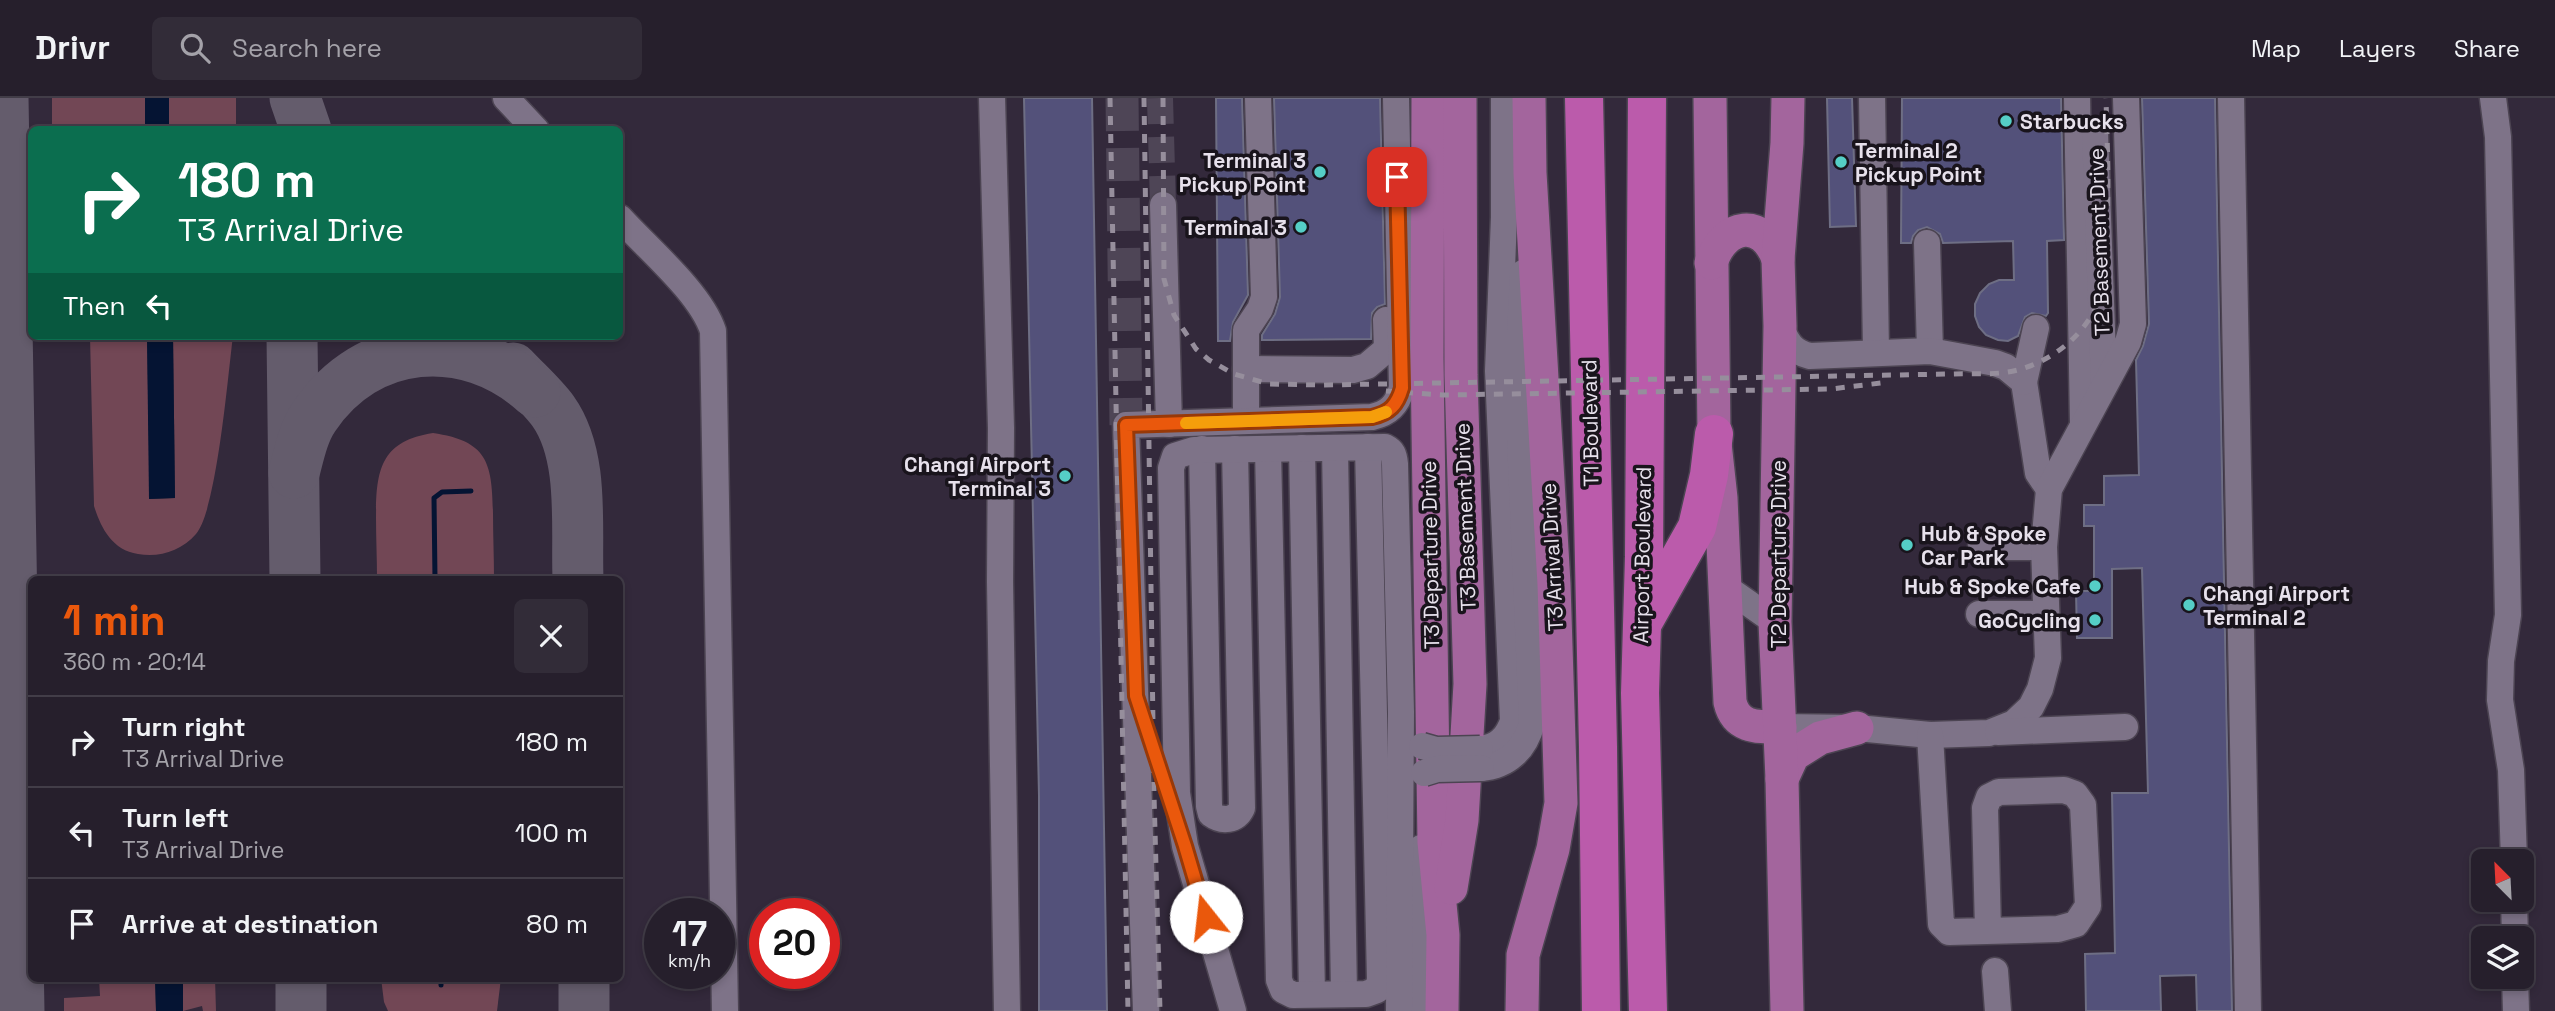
<!DOCTYPE html>
<html lang="en">
<head>
<meta charset="utf-8">
<style>
	body { margin:0; font-family:"Space Grotesk",sans-serif; background:#322c38; color:#f1f3f6; height:100vh; display:flex; flex-direction:column; font-size:26px; white-space:nowrap }
	* { box-sizing:border-box; margin:0 }
	p { font-size:23px; color:#a4a2a9 }
	.icon { flex:none; width:38px; height:38px; fill:none; stroke:currentColor; stroke-width:2; stroke-linecap:round; stroke-linejoin:round }
	.map { position:relative; flex:1; overflow:hidden }
	.side { position:absolute; left:28px; top:478px; width:595px; height:406px; display:flex; flex-direction:column; background:#261f2c; border-radius:10px; box-shadow:0 4px 10px #0003,0 0 0 2px #423d48 }
	.side>* { flex:none }
	.guide { position:absolute; left:28px; top:28px; width:595px; height:214px; border-radius:10px; box-shadow:0 4px 10px #0003,0 0 0 2px #423d48; background:#0b6e4f; color:#fff; overflow:hidden }
	.needle { width:46px; rotate:336deg }
	.fabs { position:absolute; left:2471px; top:751px; display:grid; gap:14px }
	.fabs a { display:grid; place-items:center; width:63px; height:63px; border-radius:10px; background:#261f2c; box-shadow:0 4px 10px #0003,0 0 0 2px #423d48; font-size:35px }
	.speed { position:absolute; left:644px; top:800px; display:flex; gap:14px; font-size:35px; font-weight:700; text-align:center }
	.speed>* { display:grid; place-content:center; width:91px; height:91px; border-radius:50%; background:#261f2c; box-shadow:0 4px 10px #0003,0 0 0 2px #423d48; line-height:1 }
	.speed small { font-size:18px; font-weight:400 }
	.speed .limit { border:10px solid #d22; background:#fff; color:#111 }
	.pin { position:absolute; display:grid; place-items:center; width:60px; height:60px; color:#fff; margin:-30px; border-radius:14px; box-shadow:0 4px 10px #0006 }
	.me { position:absolute; width:77px; margin:-38px; rotate:344deg; stroke-linejoin:round; filter:drop-shadow(0 0 5px #0008) }
	.turn { display:flex; align-items:center; gap:24px; height:147px; padding:0 35px; font-size:32px }
	.turn .icon { width:91px; height:91px; stroke-width:2.5 }
	.turn b { display:block; font-size:49px; line-height:60px }
	.then { display:flex; align-items:center; height:66px; padding:0 35px; background:#0003; gap:14px; font-size:26px }
	.round { display:grid; place-items:center; flex:none; width:74px; height:74px; border-radius:10px; background:#322c38 }
	.summary { display:flex; align-items:center; justify-content:space-between; height:119px; padding:0 35px }
	h1 { font-size:42px; font-weight:800; line-height:52px; color:#ea580c }
	ul { padding:0; list-style:none }
	li { display:flex; align-items:center; gap:21px; height:91px; padding:0 35px; border-top:2px solid #423d48 }
	li div { flex:1 }
	li b { display:block; font-size:26px }
	li em { font-style:normal }
	header { display:flex; align-items:center; gap:42px; box-sizing:border-box; height:98px; padding:0 35px; background:#261f2c; border-bottom:2px solid #423d48 }
	header strong { font-size:33px }
	nav { display:flex; gap:38px; margin-inline-start:auto; font-size:24px }
	.search { width:490px; height:63px; background:#322c38; display:flex; align-items:center; gap:18px; box-sizing:border-box; padding:0 24px; border-radius:10px; color:#a4a2a9; font-size:26px }
	.map>svg:first-child { display:block }
</style>
</head>
<body>
<header>
<strong>Drivr</strong>
<div class="search"><svg class="icon" aria-label="search" viewBox="0 0 24 24"><circle cx="10" cy="10" r="6"/><path d="M15 15l6 6"/></svg>Search here</div>
<nav><a>Map</a><a>Layers</a><a>Share</a></nav>
</header>
<div class="map">
<svg width="2555" height="913" viewBox="0 0 2555 913">
	<rect width="100%" height="100%" fill="#33293b"/>
	<g fill="#724755">
		<rect x="52" y="0" width="93" height="31"/>
		<rect x="169" y="0" width="67" height="31"/>
		<path d="M 90,238 L 147,238 L 150,401 L 175,400 L 173,238 L 233,238 C 228,276 217,412 196,436 C 181,453 159,460 138,456 C 112,452 101,430 94,408 Z"/>
		<path d="M 433,335 C 488,343 492,365 493,415 C 493,437 494,459 494,481 L 377,481 C 377,461 376,440 376,420 C 376,373 380,343 433,335 Z"/>
		<polygon points="99,880 155,880 156,913 64,913 64,900 100,898"/>
		<polygon points="183,880 215,880 216,913 203,913 202,908 183,913"/>
		<polygon points="381,880 501,880 497,913 388,913 384,904"/>
	</g>
	<g fill="#051433">
		<rect x="145" y="0" width="24" height="31"/>
		<polygon points="147,238 173,238 175,400 149,401"/>
		<polygon points="155,880 183,880 183,913 156,913"/>
	</g>
	<g fill="none" stroke-linecap="round" stroke-linejoin="round">
		<g stroke="#051433" stroke-width="5">
			<polyline points="435,481 434,400 442,394 471,393"/>
			<polyline points="441,880 441,887"/>
		</g>
		<g stroke="#645c6c" stroke-width="51">
			<polyline points="3,0 19,913"/>
			<polyline points="295,0 306,32"/>
			<polyline points="292,238 295,481"/>
			<path d="M 513,270 C 526,284 542,298 553,313 C 585,358 576,429 578,481"/>
			<path d="M 294,375 C 299,356 303,335 314,319 C 367,240 466,232 535,294"/>
			<polyline points="301,880 301,913"/>
			<polyline points="584,880 584,913"/>
		</g>
	</g>
	<g fill="#53517a" stroke="#6e6e84" stroke-width="2">
		<polygon points="1024,0 1092,0 1107,913 1039,913 1039,698"/>
		<polygon points="1216,0 1242,0 1248,197 1233,224 1230,243 1218,243"/>
		<polygon points="1274,0 1380,0 1385,206 1377,209 1372,215 1371,241 1262,242 1262,237 1275,216 1280,199"/>
		<polygon points="1827,0 1852,0 1856,128 1830,129"/>
		<polygon points="1902,0 2061,0 2064,142 2047,143 2048,215 2046,218 2032,215 2025,219 2018,238 2008,243 1998,242 1986,237 1979,229 1975,218 1975,206 1980,195 1989,186 1999,182 2014,182 2013,143 1943,145 1940,136 1927,129 1918,132 1913,138 1911,145 1901,145"/>
		<polygon points="2142,0 2215,0 2232,913 2197,913 2196,877 2160,878 2161,913 2086,913 2085,856 2115,855 2112,695 2148,695 2142,470 2112,471 2112,540 2077,540 2076,493 2094,493 2094,428 2084,428 2084,407 2104,407 2104,378 2139,377 2136,262 2143,248 2149,226"/>
	</g>
	<g fill="none" stroke-linecap="round" stroke-linejoin="round">
		<polyline stroke="#4e4556" stroke-width="26" stroke-dasharray="26 13" stroke-linecap="butt" points="1160,0 1163,107"/>
		<polyline stroke="#4e4556" stroke-width="33" stroke-dasharray="33 17" stroke-linecap="butt" points="1122,0 1126,327"/>
		<defs>
			<g id="minor">
				<polyline points="506,0 536,32"/>
				<polyline points="992,0 1001,330 1000,484 1007,913"/>
				<polyline points="1872,0 1876,254"/>
				<polyline points="2077,0 2083,324"/>
				<polyline points="2231,0 2248,913"/>
				<polyline points="2493,0 2498,39 2508,517 2501,563 2500,602 2511,672 2514,763"/>
				<polyline points="2095,35 2104,287"/>
				<polyline points="1163,107 1169,326"/>
				<path d="M 620,120 C 647,150 701,195 713,233 L 725,913"/>
				<polyline points="1927,145 1930,253"/>
				<path d="M 1780,228 C 1787,244 1792,254 1810,258 L 1930,253 L 1995,265 L 2006,269 L 2024,284 L 2038,375 L 2049,391"/>
				<polyline points="1246,271 1353,272 1367,268 1387,251 1386,222"/>
				<polyline points="2024,284 2036,230"/>
				<polyline points="1246,323 1246,232 1260,211 1264,199 1258,0"/>
				<polyline points="1302,350 1312,896"/>
				<polyline points="1335,350 1344,896"/>
				<path d="M 1202,351 L 1209,708 L 1211,716 C 1222,724 1236,723 1242,710 L 1235,351"/>
				<polyline points="1268,351 1279,882 1283,892 1293,897 1366,896 1377,892 1380,882 1368,349"/>
				<polyline points="1981,449 2044,449"/>
				<polyline points="1724,488 1775,524"/>
				<polyline points="1979,516 2046,516"/>
				<polyline points="1780,629 1857,630 1930,637 1989,635 2014,625 2031,609 2040,591 2048,560 2044,449 2049,391 2128,244 2133,226 2126,0"/>
				<polyline points="1998,634 2125,629"/>
				<polyline points="1930,637 1941,826 1949,834 2058,831 2076,826 2088,808 2083,707 2075,696 2064,692 1999,694 1989,699 1985,710 1988,833"/>
				<path d="M 1480,651 C 1498,649 1507,640 1513,623 L 1498,273 L 1504,119 L 1504,0"/>
				<path d="M 1481,670 C 1508,668 1525,651 1532,625 L 1520,341 L 1520,235 L 1523,175"/>
				<polyline points="1421,750 1423,913"/>
				<polyline points="2514,802 2515,840"/>
				<polyline points="1995,873 1998,913"/>
				<polyline points="2515,878 2516,913"/>
				<path d="M 1146,913 L 1126,327 L 1372,319 C 1389,315 1397,307 1402,290 L 1396,0"/>
				<path d="M 1233,913 L 1185,748 L 1177,695 L 1171,370 L 1175,358 L 1194,352 L 1385,349 C 1393,353 1394,357 1395,366 L 1401,614 L 1399,913"/>
			</g>
			<g id="major">
				<polyline points="1428,0 1427,260 1434,744 1443,837 1442,913"/>
				<path d="M 1710,0 L 1714,336 L 1721,400 L 1730,604 C 1736,630 1757,629 1780,629"/>
				<path d="M 1711,165 C 1724,125 1763,119 1778,161"/>
				<polyline points="1782,681 1793,657 1820,640 1857,630"/>
				<polyline points="1451,790 1462,722 1470,586 1461,277 1460,0"/>
				<polyline points="1522,913 1523,857 1553,751 1561,705 1554,486 1530,75 1529,0"/>
				<polyline points="1787,913 1782,681 1775,524 1780,228 1778,161 1787,45 1788,0"/>
			</g>
			<g id="highway">
				<polyline points="1584,0 1598,649 1601,913"/>
				<polyline points="1647,0 1644,459 1640,595 1648,913"/>
				<polyline points="1644,523 1697,429 1709,377 1714,336"/>
			</g>
		</defs>
		<use href="#minor" stroke="#4c4452" stroke-width="29"/>
		<use href="#major" stroke="#4c4452" stroke-width="36"/>
		<use href="#highway" stroke="#4c4452" stroke-width="41"/>
		<use href="#minor" stroke="#7e7388" stroke-width="26"/>
		<use href="#major" stroke="#a3659d" stroke-width="33"/>
		<use href="#highway" stroke="#bb5bab" stroke-width="38"/>
		<g stroke="#968e9c" stroke-width="5" stroke-dasharray="9 9" stroke-linecap="butt">
			<polyline points="1110,0 1128,913"/>
			<polyline points="1144,0 1154,697 1160,913"/>
			<path d="M 1163,0 L 1164,181 L 1174,217 L 1196,251 L 1209,262 L 1234,276 L 1269,286 L 1323,287 L 1951,276 C 1974,275 1999,278 2021,271 C 2063,259 2101,222 2105,177 C 2107,159 2107,141 2107,123 C 2109,82 2107,41 2106,0"/>
			<polyline points="1386,293 1443,297 1831,291 1889,284"/>
		</g>
		<defs>
			<g id="minor-bridge">
				<polyline points="1422,648 1436,652 1480,651"/>
				<polyline points="1424,675 1437,671 1481,670"/>
			</g>
		</defs>
		<use href="#minor-bridge" stroke="#4c4452" stroke-width="29" stroke-linecap="butt"/>
		<use href="#minor-bridge" stroke="#7e7388" stroke-width="26"/>
	</g>
	<g fill="none" stroke-linecap="round" stroke-linejoin="round">
		<defs>
			<path id="route" d="M 1206,819 L 1185,748 L 1136,598 L 1126,327 L 1372,319 C 1390,315 1397,307 1402,290 L 1397,79"/>
		</defs>
		<use href="#route" stroke="#983908" stroke-width="18"/>
		<use href="#route" stroke="#ea580c" stroke-width="12"/>
		<polyline stroke="#f59e0b" stroke-width="12" points="1186,325 1372,319 1386,314"/>
	</g>
	<g fill="#55cec6" stroke="#19141c" stroke-width="2.5">
		<circle cx="2006" cy="23" r="7"/>
		<circle cx="1841" cy="64" r="7"/>
		<circle cx="1320" cy="74" r="7"/>
		<circle cx="1301" cy="129" r="7"/>
		<circle cx="1065" cy="378" r="7"/>
		<circle cx="1907" cy="447" r="7"/>
		<circle cx="2095" cy="488" r="7"/>
		<circle cx="2189" cy="507" r="7"/>
		<circle cx="2095" cy="522" r="7"/>
	</g>
	<g text-anchor="middle" dominant-baseline="central" stroke-width="7" stroke-linejoin="round" paint-order="stroke">
		<g font-size="21" font-weight="bold" fill="#e7e1ec" stroke="#19141c" text-anchor="end">
			<text x="2020" y="23" text-anchor="start">Starbucks</text>
			<text x="1855" y="52" text-anchor="start">Terminal 2<tspan x="1855" dy="24">Pickup Point</tspan></text>
			<text x="1306" y="62">Terminal 3<tspan x="1306" dy="24">Pickup Point</tspan></text>
			<text x="1287" y="129">Terminal 3</text>
			<text x="1051" y="366">Changi Airport<tspan x="1051" dy="24">Terminal 3</tspan></text>
			<text x="1921" y="435" text-anchor="start">Hub &amp; Spoke<tspan x="1921" dy="24">Car Park</tspan></text>
			<text x="2081" y="488">Hub &amp; Spoke Cafe</text>
			<text x="2203" y="495" text-anchor="start">Changi Airport<tspan x="2203" dy="24">Terminal 2</tspan></text>
			<text x="2081" y="522">GoCycling</text>
		</g>
		<g font-size="21" fill="#e7e1ec" stroke="#19141c">
			<text transform="translate(2099 144) rotate(-92)">T2 Basement Drive</text>
			<text transform="translate(1590 325) rotate(-91)">T1 Boulevard</text>
			<text transform="translate(1465 419) rotate(-92)">T3 Basement Drive</text>
			<text transform="translate(1778 456) rotate(-90)">T2 Departure Drive</text>
			<text transform="translate(1430 457) rotate(-91)">T3 Departure Drive</text>
			<text transform="translate(1642 457) rotate(-89)">Airport Boulevard</text>
			<text transform="translate(1552 459) rotate(-93)">T3 Arrival Drive</text>
		</g>
	</g>
</svg>
<div class="fabs">
<a><svg class="needle" viewBox="-14 -14 28 28"><path d="M0-13l5 13h-10z" fill="#e53935"/><path d="M0 13l5-13h-10z" fill="#a4a2a9"/></svg></a>
<a><svg class="icon" aria-label="layers" viewBox="0 0 24 24"><path d="M12 4l9 5-9 5-9-5zM3 14l9 5 9-5"/></svg></a>
</div>
<div class="speed"><div>17<small>km/h</small></div><div class="limit">20</div></div>
<div class="pin" style="left:1397px;top:79px;background:#d93025"><svg class="icon" aria-label="arrive" viewBox="0 0 24 24"><path d="M6 21V4h12l-3 4 3 4H6"/></svg></div>
<svg class="me" style="left:1206px;top:819px" viewBox="-20 -20 40 40"><circle r="19" fill="#fff"/><path d="M0-13L10 11 0 6-10 11z" fill="#ea580c"/></svg>
<div class="guide">
<div class="turn"><svg class="icon" aria-label="right" viewBox="0 0 24 24"><path d="M7 20v-9h11M14 6l5 5-5 5"/></svg><div><b>180 m</b>T3 Arrival Drive</div></div>
<div class="then">Then<svg class="icon" aria-label="left" viewBox="0 0 24 24"><path d="M17 20v-9H6M10 6l-5 5 5 5"/></svg></div>
</div>
<section class="side">
<div class="summary"><div><h1>1 min</h1><p>360 m · 20:14</p></div><a class="round"><svg class="icon" aria-label="close" viewBox="0 0 24 24"><path d="M6 6l12 12M18 6L6 18"/></svg></a></div>
<ul>
<li><svg class="icon" aria-label="right" viewBox="0 0 24 24"><path d="M7 20v-9h11M14 6l5 5-5 5"/></svg><div><b>Turn right</b><p>T3 Arrival Drive</p></div><em>180 m</em></li>
<li><svg class="icon" aria-label="left" viewBox="0 0 24 24"><path d="M17 20v-9H6M10 6l-5 5 5 5"/></svg><div><b>Turn left</b><p>T3 Arrival Drive</p></div><em>100 m</em></li>
<li><svg class="icon" aria-label="arrive" viewBox="0 0 24 24"><path d="M6 21V4h12l-3 4 3 4H6"/></svg><div><b>Arrive at destination</b></div><em>80 m</em></li>
</ul>
</section>
</div>
</body>
</html>
